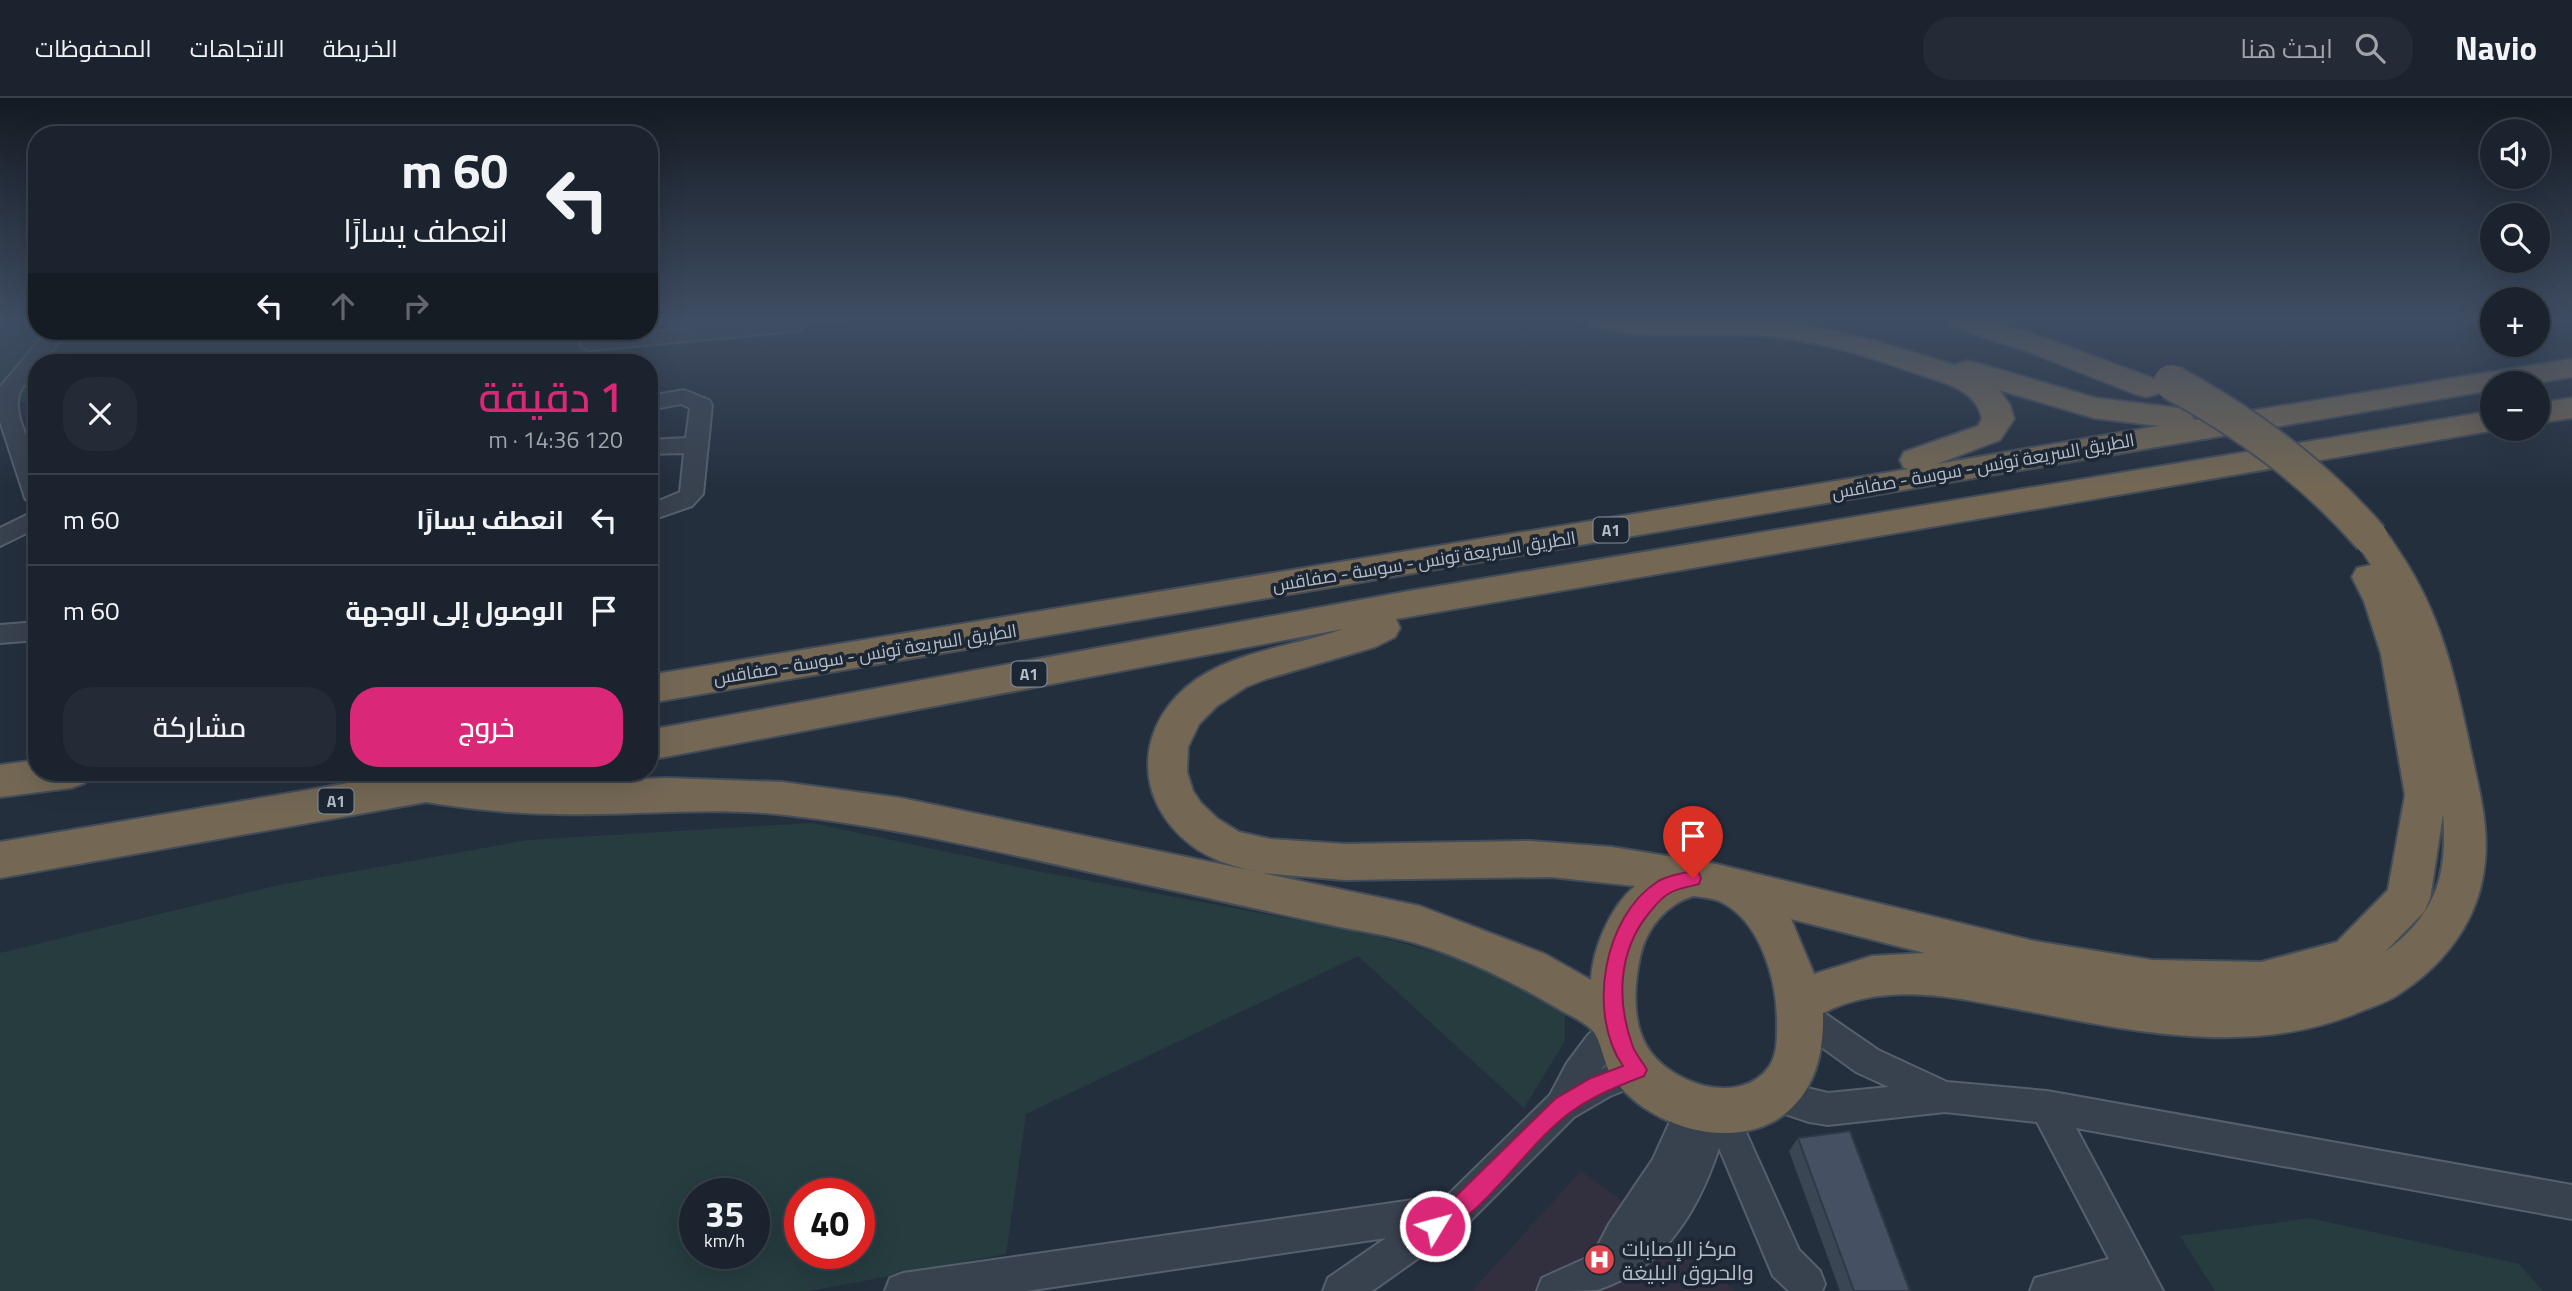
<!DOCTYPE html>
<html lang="ar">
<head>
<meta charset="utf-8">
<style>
	body { margin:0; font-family:"Titillium Web",Cairo,sans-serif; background:#242b36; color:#f1f3f6; direction:rtl; height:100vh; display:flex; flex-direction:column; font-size:26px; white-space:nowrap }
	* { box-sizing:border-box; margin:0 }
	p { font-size:23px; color:#a0a4aa }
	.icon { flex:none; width:38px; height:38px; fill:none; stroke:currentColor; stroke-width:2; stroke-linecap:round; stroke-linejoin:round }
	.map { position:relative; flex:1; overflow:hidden; direction:ltr }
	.sheet { position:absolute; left:28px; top:256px; width:630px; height:427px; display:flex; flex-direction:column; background:#1b232e; border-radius:28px; box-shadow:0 7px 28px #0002,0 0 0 2px #39404a; direction:rtl }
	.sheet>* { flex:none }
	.top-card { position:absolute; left:28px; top:28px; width:630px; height:214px; border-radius:28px; box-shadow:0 7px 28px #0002,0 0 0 2px #39404a; direction:rtl; background:#1b232e; color:#f1f3f6; overflow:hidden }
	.controls { position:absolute; left:2480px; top:21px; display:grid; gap:14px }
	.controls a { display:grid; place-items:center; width:70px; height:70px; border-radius:50%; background:#1b232e; box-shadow:0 7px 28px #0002,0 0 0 2px #39404a; font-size:35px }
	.speed { position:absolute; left:679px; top:1080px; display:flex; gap:14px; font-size:35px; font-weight:700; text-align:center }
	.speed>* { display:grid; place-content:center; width:91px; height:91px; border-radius:50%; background:#1b232e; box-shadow:0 7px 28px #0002,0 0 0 2px #39404a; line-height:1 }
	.speed small { font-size:18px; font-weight:400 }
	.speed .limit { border:10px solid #d22; background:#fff; color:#111 }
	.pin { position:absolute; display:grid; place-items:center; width:60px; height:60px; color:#fff; margin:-72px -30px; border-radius:50% 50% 50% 0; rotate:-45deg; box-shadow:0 0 7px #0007 }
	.pin .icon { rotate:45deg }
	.me { position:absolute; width:77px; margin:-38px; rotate:53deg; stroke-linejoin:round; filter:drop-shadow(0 0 5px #0008) }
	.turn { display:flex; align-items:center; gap:24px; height:147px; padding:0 35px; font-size:32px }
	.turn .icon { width:91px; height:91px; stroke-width:2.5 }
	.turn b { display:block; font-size:49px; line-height:60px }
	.lanes { display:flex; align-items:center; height:66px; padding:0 35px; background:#0003; justify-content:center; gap:35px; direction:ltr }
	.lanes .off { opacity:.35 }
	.round { display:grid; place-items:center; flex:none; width:74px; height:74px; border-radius:28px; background:#242b36 }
	.overview { display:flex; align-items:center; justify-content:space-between; height:119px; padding:0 35px }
	h1 { font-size:42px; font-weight:600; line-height:52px; color:#db2777 }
	.button { display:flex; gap:14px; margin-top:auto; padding:14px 35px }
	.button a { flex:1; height:80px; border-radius:28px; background:#db2777; color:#fff; font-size:28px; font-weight:600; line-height:80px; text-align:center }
	.button a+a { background:#242b36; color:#f1f3f6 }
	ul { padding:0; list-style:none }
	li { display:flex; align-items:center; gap:21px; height:91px; padding:0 35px; border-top:2px solid #39404a }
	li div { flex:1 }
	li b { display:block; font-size:26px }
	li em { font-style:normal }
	header { display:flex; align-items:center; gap:42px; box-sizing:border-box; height:98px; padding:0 35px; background:#1b232e; border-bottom:2px solid #39404a }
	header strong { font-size:33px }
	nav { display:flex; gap:38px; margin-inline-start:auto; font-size:24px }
	.search { width:490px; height:63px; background:#242b36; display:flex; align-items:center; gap:18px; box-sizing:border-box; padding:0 24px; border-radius:28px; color:#a0a4aa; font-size:26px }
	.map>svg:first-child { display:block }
</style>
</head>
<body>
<header>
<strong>Navio</strong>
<div class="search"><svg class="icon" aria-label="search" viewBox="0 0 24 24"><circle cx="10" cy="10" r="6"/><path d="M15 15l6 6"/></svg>ابحث هنا</div>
<nav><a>الخريطة</a><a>الاتجاهات</a><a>المحفوظات</a></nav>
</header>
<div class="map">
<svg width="2572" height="1193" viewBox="0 0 2572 1193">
	<rect width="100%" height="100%" fill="#242f3e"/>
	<polygon fill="#32303f" points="1581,1073 1660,1130 1735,1193 1472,1193"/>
	<g fill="#263c3f" fill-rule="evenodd">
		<polygon points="0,222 37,222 37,233 649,233 649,222 848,222 804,229 781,238 495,264 37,264 37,303 0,305"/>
		<path d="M 812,725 L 1042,774 L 1361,834 L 1520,877 L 1548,895 L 1565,917 L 1565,943 L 1524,1010 L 1358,858 L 1026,1016 L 1006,1156 L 810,1193 L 0,1193 L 0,855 L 279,787 L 528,742 ZM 695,1096 L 754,1096 L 754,1155 L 695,1155 ZM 800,1096 L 859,1096 L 859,1155 L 800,1155 Z"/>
		<polygon points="2309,1120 2519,1166 2543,1193 2215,1193 2180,1138"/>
	</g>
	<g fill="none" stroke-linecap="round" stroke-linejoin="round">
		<defs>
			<g id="minor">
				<polygon points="783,222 798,222 804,227 801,231 794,233 590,252 583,250 580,246 583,242 590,240"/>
				<path d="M 47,233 L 68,233 L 43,264 L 37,264 C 37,279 19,286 18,302 C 16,323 31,344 36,364 C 39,377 37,394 37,408 L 29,405 L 25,400 L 0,323 L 0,289 Z"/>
				<polygon points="684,292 709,302 712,307 703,396 692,408 649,423 649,407 680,394 684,355 649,356 649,342 686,340 690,310 681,306 649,312 649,298"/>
				<polygon points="37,412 37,430 0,448 0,430"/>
				<polygon points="37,524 37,542 0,545 0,527"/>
				<polygon points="1799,901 1810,905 1878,952 1947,984 2047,993 2572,1087 2572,1121 2076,1030 2163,1193 2030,1193 2035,1180 2109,1161 2037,1024 1945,1014 1828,1027 1809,1024 1762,1008 1758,997 1762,986 1774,982 1828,995 1889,989 1856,974 1788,925 1783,915 1788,905"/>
				<polygon points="1617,917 1628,921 1633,931 1628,941 1601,971 1637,957 1648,961 1653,972 1648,983 1610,998 1574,1019 1468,1125 1372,1193 1323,1193 1328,1180 1386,1140 1026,1193 885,1193 890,1180 903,1175 1448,1097 1550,997 1567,965 1588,937 1606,921"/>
				<path d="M 1694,992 L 1707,1000 L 1719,996 L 1731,1001 L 1799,1152 L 1820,1173 L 1825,1186 L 1822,1193 L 1789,1193 L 1773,1178 L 1719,1050 C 1698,1113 1664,1171 1597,1192 C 1580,1193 1555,1193 1537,1193 L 1542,1180 L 1593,1157 L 1609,1126 L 1653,1061 L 1682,997 Z"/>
			</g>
			<g id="highway">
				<path d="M 1584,222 L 1790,223 L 1876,243 L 1954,267 L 1966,263 L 1977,265 L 2096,300 L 2179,310 L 2190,313 L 2194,322 L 2572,261 L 2572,279 L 2535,285 L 2492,285 L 2492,292 L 649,605 L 649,577 L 1909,371 L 1904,370 L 1900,362 L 1904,354 L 1978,328 L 1982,321 C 1977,292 1945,285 1921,277 C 1870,259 1819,242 1765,238 C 1706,233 1646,243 1589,228 ZM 1999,292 L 2094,320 L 2159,328 L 1937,366 L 2000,342 L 2014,321 L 2010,307 Z"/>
				<polygon points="1945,222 1990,222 2051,242 2157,282 2162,289 2157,296 2146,299 2135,296 2029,254 1950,228"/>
				<polygon points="2572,300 2572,320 2538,325 2538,305"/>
				<path d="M 2492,313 L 2492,331 L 2501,331 L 1396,521 L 1400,530 L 1395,539 L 1375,549 L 1266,581 L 1246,589 L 1217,608 L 1199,626 L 1188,649 L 1187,674 L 1193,693 L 1201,705 L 1218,721 L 1239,734 L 1270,741 L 1345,746 L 1530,743 L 1612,749 L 1716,766 L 2034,843 L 2152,862 L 2261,864 L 2337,844 L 2388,792 L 2405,697 L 2381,556 L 2364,503 L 2352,479 L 2357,470 L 2371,467 L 2354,440 L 2359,432 C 2367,429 2373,427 2381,431 C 2388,434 2394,446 2398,452 C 2441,514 2456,582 2471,654 C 2480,695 2491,736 2483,778 C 2474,830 2439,871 2396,898 C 2386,904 2375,908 2364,912 C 2254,961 2131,933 2017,911 C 1951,899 1886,883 1823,915 C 1825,977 1799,1031 1729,1035 C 1685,1037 1631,1012 1609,973 C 1603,961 1600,939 1591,931 C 1582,922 1568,917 1557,910 C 1513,884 1465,860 1415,845 C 1388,837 1359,833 1331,827 C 1275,815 1219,802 1162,790 C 1037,763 913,731 785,717 C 710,708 634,718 558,716 C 514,716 469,711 426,704 L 0,780 L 0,744 L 414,674 L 464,674 L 468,678 L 559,684 L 666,680 L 782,684 L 901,700 L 1254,773 C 1232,768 1209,761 1191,747 C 1130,700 1136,623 1197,581 C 1240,552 1295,548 1343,531 L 649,662 L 649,632 L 1409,493 ZM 2443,716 C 2448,778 2436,816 2385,854 L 2424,814 L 2430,801 ZM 1262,775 L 1345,782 L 1551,779 L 1635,788 C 1610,809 1593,850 1591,882 L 1545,856 L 1420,808 ZM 1693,798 C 1702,799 1711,800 1719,803 C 1760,821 1777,882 1777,922 C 1777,937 1778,956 1769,969 C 1739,1010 1667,985 1646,947 C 1632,922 1634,887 1640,859 C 1646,831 1665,807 1693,798 ZM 1791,821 L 1925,855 L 1872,858 L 1814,876 Z"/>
				<polygon points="37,662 37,674 91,674 85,685 71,690 0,699 0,667"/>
			</g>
		</defs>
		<use href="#minor" stroke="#565f6c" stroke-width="4"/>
		<use href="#highway" stroke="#434c59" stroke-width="4"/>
		<use href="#minor" fill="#38414e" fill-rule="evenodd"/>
		<use href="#highway" fill="#746855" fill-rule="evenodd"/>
		<defs>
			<path id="highway-bridge" d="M 2171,284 C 2247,325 2314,374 2371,440"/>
		</defs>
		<use href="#highway-bridge" stroke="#434c59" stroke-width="38" stroke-linecap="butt"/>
		<use href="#highway-bridge" stroke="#746855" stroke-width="34"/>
	</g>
	<polygon fill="#3b4654" points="1798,1040 1910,1193 1840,1193 1789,1053"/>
	<polygon fill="#455162" stroke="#303945" stroke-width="2" points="1850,1033 1910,1193 1854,1193 1798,1040"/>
	<linearGradient id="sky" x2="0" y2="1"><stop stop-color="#141a22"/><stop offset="0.57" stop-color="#3f4d63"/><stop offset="1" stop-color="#3f4d63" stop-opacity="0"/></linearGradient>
	<rect width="2572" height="389" fill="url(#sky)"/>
	<path fill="#db2777" stroke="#8e194d" stroke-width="2" d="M 1693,773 L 1699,775 L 1701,780 L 1699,786 C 1689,789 1677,790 1668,796 C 1660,801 1655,808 1649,815 C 1618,853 1616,903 1633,949 C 1636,957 1643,964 1647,972 L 1644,978 C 1618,988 1593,998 1571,1014 C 1525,1047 1487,1116 1435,1138 L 1427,1135 L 1424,1128 L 1427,1120 L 1448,1106 L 1555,1001 L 1591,980 L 1623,968 C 1587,916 1603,819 1657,784 C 1667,777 1681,776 1693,773 Z"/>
	<defs>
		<symbol id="hospital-disc" viewBox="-11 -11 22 22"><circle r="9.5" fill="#e0444e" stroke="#1d2633"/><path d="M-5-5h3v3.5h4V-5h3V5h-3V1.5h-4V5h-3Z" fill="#fff"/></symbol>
	</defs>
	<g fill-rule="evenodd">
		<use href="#hospital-disc" x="1582" y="1144" width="35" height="35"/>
	</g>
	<g text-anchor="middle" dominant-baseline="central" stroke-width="7" stroke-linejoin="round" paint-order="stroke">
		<g fill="#1d2633" stroke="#878f9c" stroke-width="2">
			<rect x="1593.5" y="419.5" width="35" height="25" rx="5"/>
			<rect x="1011.5" y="563.5" width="35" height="25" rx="5"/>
			<rect x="318.5" y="690.5" width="35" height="25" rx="5"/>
		</g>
		<g font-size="16" font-weight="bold" fill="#b4bcc9">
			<text x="1611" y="432">A1</text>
			<text x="1029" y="576">A1</text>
			<text x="336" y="703">A1</text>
		</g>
		<g font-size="18" fill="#b4bcc9" stroke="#1d2633">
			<text transform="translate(1983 368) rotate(-10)">الطريق السريعة تونس - سوسة - صفاقس</text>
			<text transform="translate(1424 463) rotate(-9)">الطريق السريعة تونس - سوسة - صفاقس</text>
			<text transform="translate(865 556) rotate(-9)">الطريق السريعة تونس - سوسة - صفاقس</text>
		</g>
		<g font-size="21" fill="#b4bcc9" stroke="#1d2633" text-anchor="start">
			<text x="1622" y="1150">مركز الإصابات<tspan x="1622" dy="24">والحروق البليغة</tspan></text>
		</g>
	</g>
</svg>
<div class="controls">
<a><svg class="icon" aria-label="sound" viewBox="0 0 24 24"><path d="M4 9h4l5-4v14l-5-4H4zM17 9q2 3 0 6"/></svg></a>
<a><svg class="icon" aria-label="search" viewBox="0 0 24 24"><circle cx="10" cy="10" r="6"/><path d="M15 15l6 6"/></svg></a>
<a>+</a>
<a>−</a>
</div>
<div class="speed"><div>35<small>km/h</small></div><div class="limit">40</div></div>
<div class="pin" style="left:1693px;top:780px;background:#d93025"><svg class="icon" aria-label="arrive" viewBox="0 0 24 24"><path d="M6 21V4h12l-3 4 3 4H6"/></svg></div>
<svg class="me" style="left:1435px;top:1128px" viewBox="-20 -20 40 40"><circle r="17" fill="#db2777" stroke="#fff" stroke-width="3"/><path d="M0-11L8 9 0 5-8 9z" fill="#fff"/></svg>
<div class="top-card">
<div class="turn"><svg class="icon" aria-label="left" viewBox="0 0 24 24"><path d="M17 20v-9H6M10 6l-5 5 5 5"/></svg><div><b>60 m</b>انعطف يسارًا</div></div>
<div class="lanes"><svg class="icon" aria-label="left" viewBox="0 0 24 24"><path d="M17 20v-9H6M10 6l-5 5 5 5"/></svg><svg class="icon off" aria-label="ahead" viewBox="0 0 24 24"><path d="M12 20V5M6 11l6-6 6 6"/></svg><svg class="icon off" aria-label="right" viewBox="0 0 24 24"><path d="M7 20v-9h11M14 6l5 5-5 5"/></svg></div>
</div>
<section class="sheet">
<div class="overview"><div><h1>1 دقيقة</h1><p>120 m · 14:36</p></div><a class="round"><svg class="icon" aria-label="close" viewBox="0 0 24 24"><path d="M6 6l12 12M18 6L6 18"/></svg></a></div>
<ul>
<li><svg class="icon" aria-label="left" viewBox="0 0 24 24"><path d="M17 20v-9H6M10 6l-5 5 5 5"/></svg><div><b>انعطف يسارًا</b></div><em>60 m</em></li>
<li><svg class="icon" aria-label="arrive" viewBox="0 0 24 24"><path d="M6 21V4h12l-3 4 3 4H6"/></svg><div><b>الوصول إلى الوجهة</b></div><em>60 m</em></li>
</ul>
<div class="button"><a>خروج</a><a>مشاركة</a></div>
</section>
</div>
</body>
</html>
